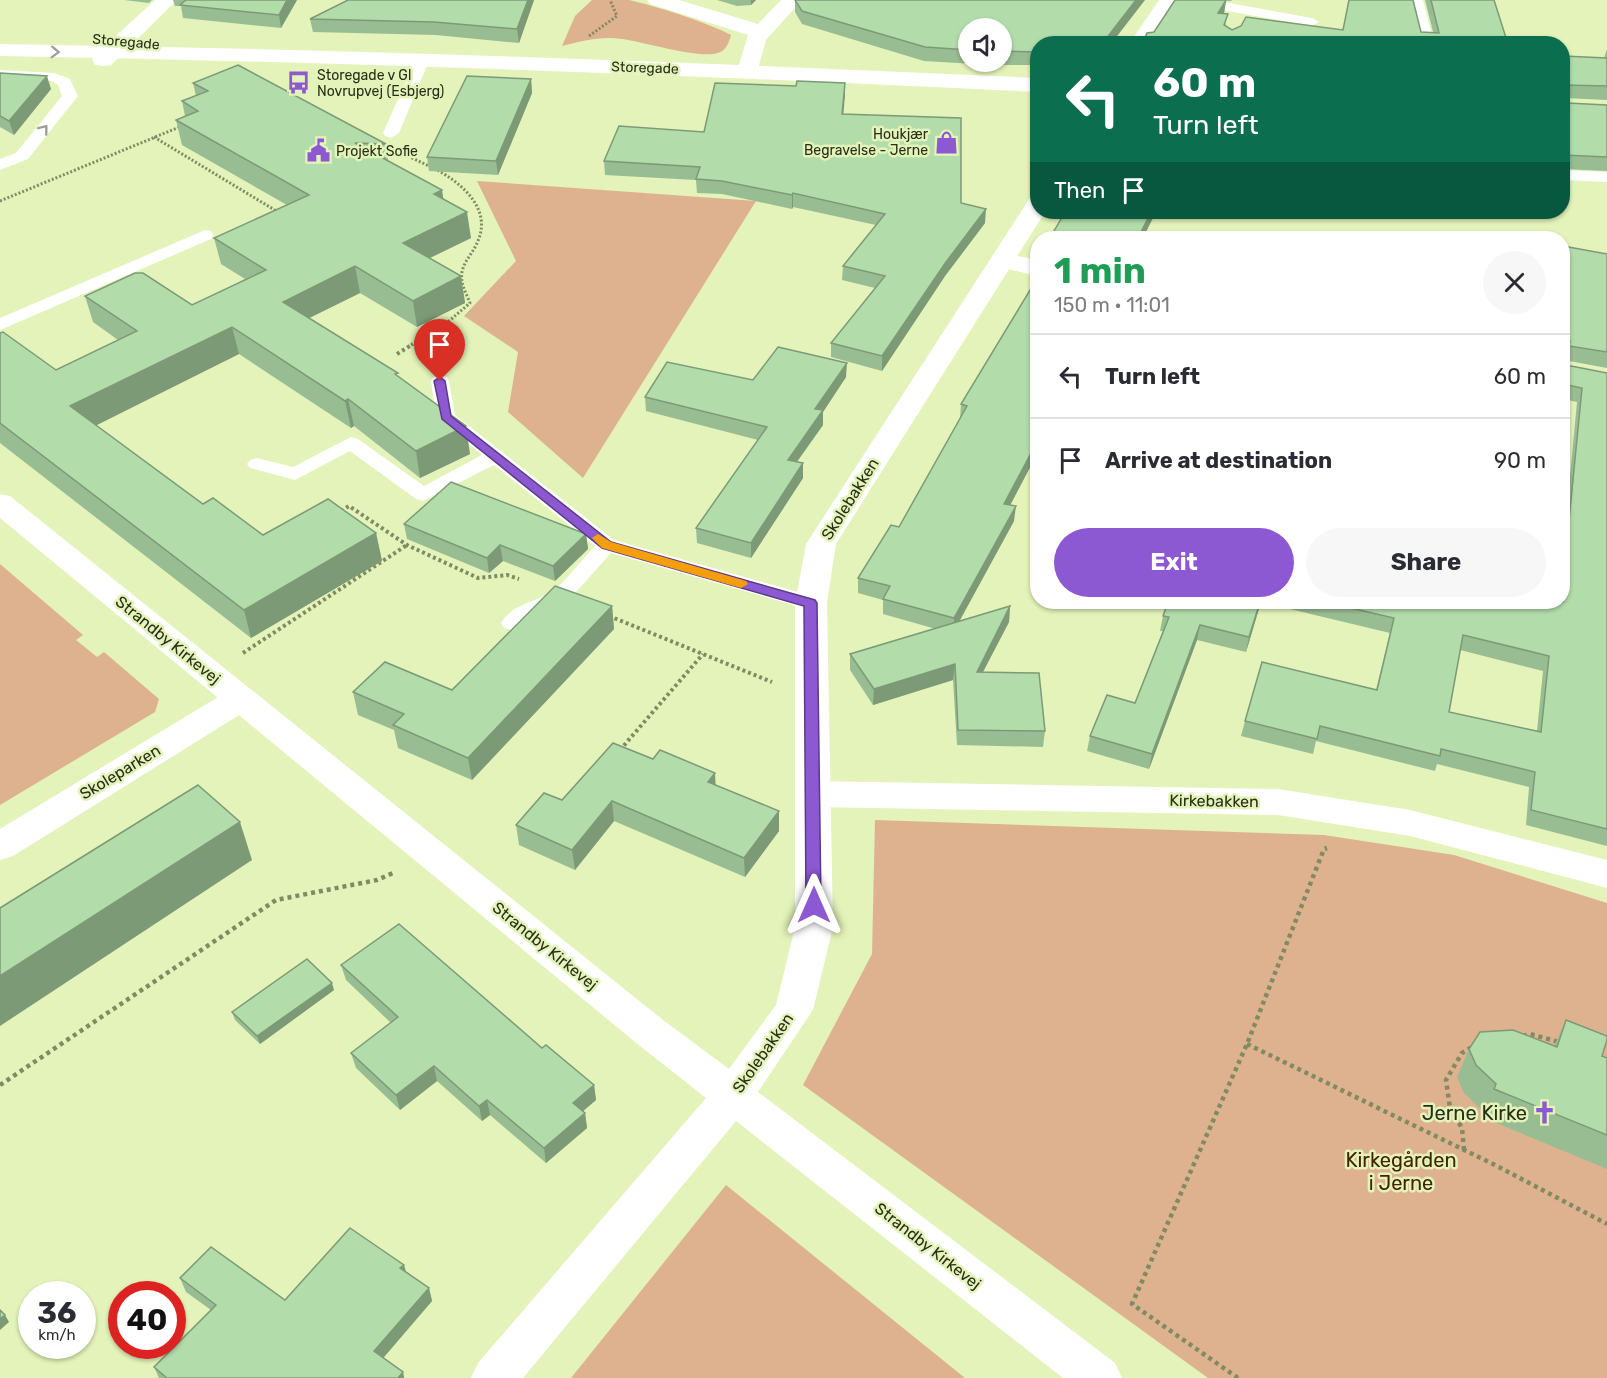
<!DOCTYPE html>
<html lang="en">
<head>
<meta charset="utf-8">
<style>
	body { margin:0; font-family:Rubik,sans-serif; background:#f7f7f7; color:#2b2b33; height:100vh; display:flex; flex-direction:column; font-size:22px; white-space:nowrap }
	* { box-sizing:border-box; margin:0 }
	p { font-size:20px; color:#7c7c81 }
	.icon { flex:none; width:33px; height:33px; fill:none; stroke:currentColor; stroke-width:2; stroke-linecap:round; stroke-linejoin:round }
	.map { position:relative; flex:1; overflow:hidden }
	.sheet { position:absolute; left:1030px; top:231px; width:540px; height:378px; display:flex; flex-direction:column; background:#fff; border-radius:24px; box-shadow:0 2px 4px #0004 }
	.sheet>* { flex:none }
	.banner { position:absolute; left:1030px; top:36px; width:540px; height:183px; border-radius:24px; box-shadow:0 2px 4px #0004; background:#0b6e4f; color:#fff; overflow:hidden }
	.fabs { position:absolute; left:958px; top:18px; display:grid; gap:12px }
	.fabs a { display:grid; place-items:center; width:54px; height:54px; border-radius:50%; background:#fff; box-shadow:0 2px 4px #0004; font-size:30px }
	.speed { position:absolute; left:18px; top:1281px; display:flex; gap:12px; font-size:30px; font-weight:700; text-align:center }
	.speed>* { display:grid; place-content:center; width:78px; height:78px; border-radius:50%; background:#fff; box-shadow:0 2px 4px #0004; line-height:1 }
	.speed small { font-size:15px; font-weight:400 }
	.speed .limit { border:9px solid #d22; background:#fff; color:#111 }
	.pin { position:absolute; display:grid; place-items:center; width:51px; height:51px; color:#fff; margin:-62px -26px; border-radius:50% 50% 50% 0; rotate:-45deg; box-shadow:0 0 6px #0007 }
	.pin .icon { rotate:45deg }
	.me { position:absolute; width:66px; margin:-33px; rotate:0deg; stroke-linejoin:round; filter:drop-shadow(0 0 4px #0008) }
	.turn { display:flex; align-items:center; gap:21px; height:126px; padding:0 24px; font-size:27px }
	.turn .icon { width:78px; height:78px; stroke-width:2.5 }
	.turn b { display:block; font-size:42px; line-height:51px }
	.then { display:flex; align-items:center; height:57px; padding:0 24px; background:#0003; gap:12px; font-size:22px }
	.round { display:grid; place-items:center; flex:none; width:63px; height:63px; border-radius:32px; background:#f7f7f7 }
	.head { display:flex; align-items:center; justify-content:space-between; height:102px; padding:0 24px }
	h1 { font-size:36px; font-weight:700; line-height:45px; color:#1e9e55 }
	.cta { display:flex; gap:12px; margin-top:auto; padding:12px 24px }
	.cta a { flex:1; height:69px; border-radius:36px; background:#8d59d2; color:#fff; font-size:24px; font-weight:700; line-height:69px; text-align:center }
	.cta a+a { background:#f7f7f7; color:#2b2b33 }
	ul { padding:0; list-style:none }
	li { display:flex; align-items:center; gap:18px; height:84px; padding:0 24px; border-top:2px solid #e1e1e2 }
	li div { flex:1 }
	li b { display:block; font-size:22px }
	li em { font-style:normal }
	.map>svg:first-child { display:block }
</style>
</head>
<body>
<div class="map">
<svg width="1607" height="1378" viewBox="0 0 1607 1378">
	<rect width="100%" height="100%" fill="#e3f3b9"/>
	<g fill="#deb28f">
		<path d="M 592,0 C 604,0 617,0 629,0 C 656,6 706,22 731,35 C 729,42 727,50 718,53 C 698,59 645,42 622,39 C 601,36 582,41 562,46 L 575,16 Z"/>
		<polygon points="477,181 756,201 583,478 508,412 518,352 464,316 516,261"/>
		<polygon points="0,564 83,635 76,640 97,657 104,652 159,699 155,712 0,805"/>
		<polygon points="875,820 1324,835 1454,855 1607,903 1607,1378 1208,1378 803,1085 872,954"/>
		<polygon points="726,1185 965,1378 571,1378"/>
	</g>
	<g fill="none" stroke-linecap="round" stroke-linejoin="round">
		<g stroke="#808a63" stroke-width="3" stroke-dasharray="2 2" stroke-linecap="butt">
			<polyline points="589,36 617,16 610,0"/>
			<polyline points="154,137 278,212"/>
			<polyline points="408,156 431,167"/>
			<polyline points="0,201 182,126"/>
			<path d="M 411,345 L 449,321 L 470,303 C 466,293 460,283 462,272 C 464,261 473,253 477,243 C 493,210 463,184 437,170"/>
		</g>
		<g stroke="#808a63" stroke-width="4" stroke-dasharray="3 3" stroke-linecap="butt">
			<polyline points="397,354 413,344"/>
			<polyline points="341,511 349,506 407,545 478,578 507,575 519,579"/>
			<polyline points="609,616 772,682"/>
			<polyline points="243,653 407,545"/>
			<polyline points="620,750 703,654"/>
		</g>
		<g stroke="#808a63" stroke-width="4.5" stroke-dasharray="4 4" stroke-linecap="butt">
			<polyline points="1523,1036 1530,1034 1559,1042"/>
			<polyline points="1247,1044 1495,1165 1607,1224"/>
			<polyline points="0,1085 276,900 377,880 393,873"/>
			<polyline points="1464,1150 1462,1128 1450,1108 1446,1080 1462,1053 1472,1047"/>
			<polyline points="1238,1378 1132,1304 1247,1044 1324,849 1327,848"/>
		</g>
		<g fill="#fff" fill-rule="evenodd">
			<polygon points="1181,0 1212,0 1312,18 1319,22 1312,26 1188,4"/>
			<polygon points="1409,0 1423,0 1434,44 1420,44"/>
			<polygon points="422,57 429,61 399,133 391,138 385,136 383,133 415,61"/>
			<polygon points="0,70 54,73 70,79 78,96 28,159 0,170 0,159 16,153 62,96 58,85 51,81 0,78"/>
			<polygon points="1563,170 1607,172 1607,182 1563,180"/>
			<polygon points="205,230 211,231 213,235 211,239 0,330 0,318"/>
			<path d="M 440,375 L 447,377 L 449,381 L 455,415 L 614,540 L 819,598 L 822,603 L 819,608 L 811,610 L 611,553 L 568,601 L 531,618 L 520,628 L 512,630 L 504,628 L 501,623 C 513,603 535,603 553,591 C 568,579 581,560 595,546 L 494,465 L 423,501 L 416,499 L 350,451 L 295,480 L 250,468 L 247,464 L 250,460 L 257,458 L 293,467 L 351,437 L 358,439 L 424,486 L 482,455 L 436,417 L 431,381 L 433,377 Z"/>
		</g>
		<g fill="#fff" fill-rule="evenodd">
			<polygon points="155,0 177,0 111,65 103,66 95,65 92,60 95,55"/>
			<polygon points="647,0 679,0 758,24 781,0 802,0 766,40 756,76 748,78 740,76 737,71 748,35 650,4"/>
			<polygon points="1003,253 1038,260 1038,276 994,266 990,261 994,256"/>
			<polygon points="240,687 252,691 257,699 252,707 13,856 0,860 0,829 228,691"/>
			<polygon points="813,781 1278,789 1410,810 1607,860 1607,888 1410,836 1278,815 813,807 801,803 796,794 801,785"/>
		</g>
		<g fill="#fff" fill-rule="evenodd">
			<polygon points="1159,0 1179,0 1150,44 1129,44"/>
			<path d="M 0,44 C 346,49 692,62 1038,78 L 1038,92 C 692,75 346,62 0,56 Z"/>
			<polygon points="1038,197 1038,212 1045,212 836,544 827,603 833,927 813,1010 758,1092 1115,1363 1122,1378 1063,1378 736,1121 523,1378 471,1378 478,1363 706,1098 635,1042 0,518 0,494 10,496 663,1020 729,1069 776,1005 795,927 795,603 806,544 1026,204 1029,199"/>
		</g>
	</g>
	<g fill="#99bd92" fill-rule="evenodd">
		<polygon points="124,0 152,0 149,3"/>
		<polygon points="173,0 297,0 281,28 183,18 181,6 175,6"/>
		<polygon points="348,0 534,0 519,43 436,35 313,32 310,19"/>
		<polygon points="717,0 756,0 751,5 737,6"/>
		<path d="M 795,0 L 1145,0 L 1038,44 L 1038,65 L 992,65 L 924,61 L 802,24 L 795,12 ZM 969,28 L 1002,28 L 1002,62 L 969,62 Z"/>
		<polygon points="1175,0 1232,0 1231,1 1226,1 1224,14 1226,26 1232,30 1343,30 1433,32 1425,0 1494,0 1508,44 1143,44 1143,42 1154,32"/>
		<polygon points="1607,49 1607,100 1565,98 1565,101 1567,103 1607,105 1607,171 1563,169 1563,56 1604,58"/>
		<polygon points="0,73 51,89 14,135 0,127"/>
		<polygon points="531,79 532,93 498,175 429,171 427,157"/>
		<polygon points="193,83 386,144 388,161 444,200 471,238 430,258 461,276 465,303 417,327 360,293 309,318 399,377 470,454 420,478 354,426 351,428 239,354 96,425 203,504 263,535 376,533 382,561 251,638 0,443 0,333 56,370 118,340 93,322 85,296 192,305 245,279 221,264 214,238 287,205 182,145 176,120 185,116 182,101 196,96"/>
		<polygon points="845,83 843,115 985,223 945,276 882,371 831,357 831,343 875,288 842,280 843,266 876,225 793,207 792,209 722,194 697,193 696,180 605,175 604,161 704,132 796,86"/>
		<polygon points="1563,246 1607,254 1607,368 1564,360 1565,355 1563,355"/>
		<polygon points="1038,277 1038,452 1010,505 1014,521 959,621 1010,606 1009,622 983,672 1045,731 1043,747 957,745 953,680 873,705 850,670 850,654 936,629 883,614 883,600 858,593 858,578 899,527 960,419 961,404"/>
		<path d="M 1566,365 L 1607,373 L 1607,846 L 1526,825 L 1529,787 L 1437,764 L 1435,771 L 1316,741 L 1313,754 L 1241,736 L 1245,721 L 1376,690 L 1390,633 L 1261,602 L 1246,652 L 1197,640 L 1149,769 L 1087,751 L 1090,736 L 1135,703 L 1163,631 L 1160,631 L 1163,616 L 1168,602 L 1489,602 L 1497,603 L 1498,602 L 1563,602 L 1566,519 L 1577,402 L 1563,399 L 1563,374 ZM 1460,650 L 1543,671 L 1537,731 L 1449,712 Z"/>
		<polygon points="846,377 823,412 823,425 797,462 803,478 751,558 697,543 696,528 758,440 646,411 645,397 753,380"/>
		<polygon points="404,524 586,534 588,549 555,581 503,561 489,573 407,539"/>
		<polygon points="612,606 614,629 472,780 398,748 394,730 358,715 353,692 452,690"/>
		<polygon points="716,785 779,831 745,877 614,821 575,870 519,845 516,825 562,800"/>
		<polygon points="341,965 542,1048 594,1085 596,1100 583,1111 585,1113 587,1128 546,1163 490,1115 482,1121 437,1081 400,1110 356,1068 351,1053 391,1023 346,980"/>
		<polygon points="334,990 260,1044 235,1020 232,1012"/>
		<polygon points="1566,1020 1602,1056 1607,1058 1607,1169 1482,1117 1484,1112 1464,1093 1457,1077 1469,1049 1554,1046"/>
		<polygon points="406,1272 429,1288 432,1301 383,1358 403,1372 404,1378 159,1378 154,1367 211,1310 186,1292 180,1278 285,1300"/>
	</g>
	<g fill="#7d9a77">
		<polygon points="287,0 297,0 281,28 279,15"/>
		<polygon points="528,0 534,0 519,43 517,29"/>
		<polygon points="751,0 756,0 751,5"/>
		<polygon points="1136,0 1145,0 1111,44 1102,44"/>
		<polygon points="1226,0 1224,13 1216,26 1218,13"/>
		<polygon points="47,76 51,89 14,135 9,121"/>
		<polygon points="531,79 532,93 498,175 496,161"/>
		<polygon points="845,83 845,96 842,128 842,114"/>
		<polygon points="442,190 446,216 434,194"/>
		<polygon points="793,193 793,207 792,209 792,195"/>
		<polygon points="986,209 985,223 945,276 882,371 882,356 946,262"/>
		<polygon points="467,212 471,238 407,269 403,243"/>
		<polygon points="1151,212 1156,212 1143,238 1138,238"/>
		<polygon points="355,266 360,293 289,328 283,302"/>
		<polygon points="461,276 465,303 417,327 413,301"/>
		<polygon points="232,327 239,354 79,434 70,406"/>
		<polygon points="847,363 846,377 823,412 823,425 788,474 788,460 815,409"/>
		<polygon points="348,399 354,426 351,428 345,401"/>
		<polygon points="466,426 470,454 420,478 416,451"/>
		<polygon points="1038,440 1038,452 1003,519 1004,504"/>
		<polygon points="803,463 803,478 751,558 751,543"/>
		<polygon points="1016,506 1014,521 953,633 954,618"/>
		<polygon points="376,533 382,561 251,638 244,610"/>
		<polygon points="586,534 588,549 555,581 553,566"/>
		<polygon points="500,545 503,561 489,573 487,558"/>
		<polygon points="1260,602 1261,602 1246,652 1249,637"/>
		<polygon points="612,606 614,629 472,780 468,758"/>
		<polygon points="1010,606 1009,622 975,687 977,672"/>
		<polygon points="1200,625 1197,640 1149,769 1152,754"/>
		<polygon points="955,664 953,680 873,705 874,689"/>
		<polygon points="715,773 716,793 708,782"/>
		<polygon points="612,801 614,821 575,870 572,850"/>
		<polygon points="779,811 779,831 745,877 744,858"/>
		<polygon points="240,822 252,860 0,1026 0,976"/>
		<polygon points="332,983 334,990 260,1044 257,1036"/>
		<polygon points="434,1066 437,1081 400,1110 396,1095"/>
		<polygon points="594,1085 596,1100 575,1118 573,1103"/>
		<polygon points="487,1100 490,1115 482,1121 479,1106"/>
		<polygon points="585,1113 587,1128 546,1163 544,1148"/>
		<polygon points="404,1265 408,1278 400,1268"/>
		<polygon points="429,1288 432,1301 378,1364 374,1351"/>
		<polygon points="5,1315 9,1322 0,1330 0,1319"/>
		<polygon points="403,1372 404,1378 398,1378"/>
	</g>
	<g fill="#b2dcaa" stroke="#7d9a77" stroke-width="1.5" fill-rule="evenodd">
		<polygon points="186,0 287,0 279,15 180,5"/>
		<polygon points="348,0 528,0 517,29 434,22 310,19"/>
		<polygon points="795,0 1136,0 1102,44 1038,44 1038,52 1002,51 1002,28 969,28 969,50 925,47 802,11"/>
		<polygon points="1175,0 1226,0 1218,13 1228,14 1224,25 1232,30 1241,26 1246,17 1343,30 1349,0 1413,0 1421,32 1439,33 1431,0 1494,0 1508,44 1145,44 1143,42 1147,33 1154,32"/>
		<polygon points="1563,56 1607,58 1607,86 1565,85 1565,101 1567,103 1607,105 1607,157 1563,155"/>
		<polygon points="238,65 386,144 355,143 442,190 434,194 467,212 403,243 461,276 413,301 355,266 283,302 398,373 395,374 466,426 416,451 348,399 345,401 232,327 70,406 203,504 213,498 263,535 328,499 376,533 244,610 0,423 0,333 3,332 56,370 137,331 85,296 135,273 143,273 192,305 266,270 214,238 309,195 176,120 198,111 182,101 208,91 193,83"/>
		<polygon points="0,73 47,76 9,121 0,116"/>
		<polygon points="467,76 531,79 496,161 427,157"/>
		<polygon points="797,81 845,83 842,114 961,118 961,203 986,209 946,262 882,356 831,343 885,276 843,266 885,214 793,193 792,195 722,181 696,179 700,167 604,161 619,126 704,132 715,83 796,86"/>
		<polygon points="1065,212 1151,212 1138,238 1050,238"/>
		<polygon points="1563,246 1607,254 1607,352 1569,346 1570,341 1563,340"/>
		<polygon points="1038,277 1038,440 1004,504 1016,506 954,618 883,599 890,586 858,578 891,525 899,527 967,406 961,404"/>
		<polygon points="778,347 847,363 815,409 823,410 788,460 803,463 751,543 696,528 767,427 645,397 667,362 753,380"/>
		<path d="M 1566,365 L 1607,373 L 1607,829 L 1531,810 L 1535,772 L 1441,749 L 1440,756 L 1320,726 L 1317,739 L 1245,721 L 1262,662 L 1377,690 L 1394,618 L 1325,602 L 1489,602 L 1500,604 L 1500,602 L 1563,602 L 1563,519 L 1569,520 L 1582,388 L 1563,384 ZM 1463,635 L 1549,656 L 1541,732 L 1449,712 Z"/>
		<polygon points="451,482 586,534 553,566 500,545 487,558 404,524"/>
		<polygon points="555,586 612,606 468,758 393,725 404,714 353,692 385,662 452,690"/>
		<polygon points="1168,602 1260,602 1249,637 1200,625 1152,754 1090,736 1107,695 1135,703 1169,617 1163,616"/>
		<polygon points="1010,606 977,672 1039,673 1045,731 958,730 955,664 874,689 850,654"/>
		<polygon points="613,743 653,759 660,750 715,773 708,782 779,811 744,858 612,801 572,850 516,825 544,793 562,800"/>
		<polygon points="198,785 240,822 0,976 0,908"/>
		<polygon points="399,924 542,1048 546,1045 594,1085 573,1103 585,1113 544,1148 487,1100 479,1106 434,1066 396,1095 351,1053 398,1017 341,965"/>
		<polygon points="307,959 332,983 257,1036 232,1012"/>
		<polygon points="1566,1020 1607,1036 1607,1040 1602,1056 1607,1058 1607,1135 1494,1089 1496,1084 1476,1065 1469,1049 1480,1032 1513,1030 1557,1047"/>
		<polygon points="350,1228 404,1265 400,1268 429,1288 374,1351 403,1372 398,1378 167,1378 154,1367 216,1305 180,1278 211,1247 285,1300"/>
		<polygon points="0,1310 5,1315 0,1319"/>
	</g>
	<defs><path id="oneway-chevron" d="M-2-3.5L2.5 0L-2 3.5" fill="none" stroke-width="1.6" stroke-linecap="round" stroke-linejoin="round" transform="scale(1.5)"/></defs>
	<g stroke="#9ea197">
		<use href="#oneway-chevron" transform="translate(55 52) rotate(2)"/>
		<use href="#oneway-chevron" transform="translate(44 129) rotate(-52)"/>
	</g>
	<polygon fill="#8d59d2" stroke="#5c3a88" stroke-width="1.5" points="440,377 445,381 451,416 611,542 815,600 817,603 821,905 819,909 808,909 806,905 804,606 602,548 442,419 434,381"/>
	<polygon fill="#f59e0b" points="598,534 611,542 746,581 748,584 741,588 602,548 592,538"/>
	<defs>
		<symbol id="bus-bare" viewBox="-9 -9 18 18"><path d="M-5-6H5V4H4V6H2V4H-2V6H-4V4H-5ZM-3.5-4V0h7V-4ZM-3.5 1.2v1.5H-2V1.2ZM2 1.2v1.5H3.5V1.2Z" fill="#8d59d2" stroke="#e3f3b9" stroke-width="2.5" paint-order="stroke"/></symbol>
		<symbol id="shop-bare" viewBox="-9 -9 18 18"><path d="M-5-2.5h2.3a2.7 3.5 0 0 1 5.4 0H5L5.5 6h-11ZM-1.5-2.5h3a1.5 2.3 0 0 0-3 0Z" fill="#8d59d2" stroke="#e3f3b9" stroke-width="2.5" paint-order="stroke"/></symbol>
		<symbol id="civic-bare" viewBox="-9 -9 18 18"><path d="M-.6-6.5H3V-4.5H.6V-3L4-1V1h2V6H-6V1h2V-1L-.6-3ZM-1.2 2.5V6h2.4V2.5Z" fill="#8d59d2" stroke="#e3f3b9" stroke-width="2.5" paint-order="stroke"/></symbol>
		<symbol id="church-bare" viewBox="-9 -9 18 18"><path d="M-1.2-6h2.4v3.5h3.3v2.4h-3.3V6h-2.4V-.1h-3.3v-2.4h3.3Z" fill="#8d59d2" stroke="#e3f3b9" stroke-width="2.5" paint-order="stroke"/></symbol>
	</defs>
	<g fill-rule="evenodd">
		<use href="#bus-bare" x="282" y="66" width="33" height="33"/>
		<use href="#shop-bare" x="930" y="126" width="33" height="33"/>
		<use href="#civic-bare" x="302" y="134" width="33" height="33"/>
		<use href="#church-bare" x="1528" y="1096" width="33" height="33"/>
	</g>
	<g text-anchor="middle" dominant-baseline="central" stroke-width="5" stroke-linejoin="round" paint-order="stroke">
		<g font-size="14" fill="#282e17" stroke="#e3f3b9">
			<text transform="translate(126 42) rotate(5)">Storegade</text>
			<text transform="translate(645 68) rotate(2)">Storegade</text>
		</g>
		<g font-size="14" fill="#282e17" stroke="#e3f3b9" text-anchor="start">
			<text x="317" y="75">Storegade v Gl<tspan x="317" dy="16">Novrupvej (Esbjerg)</tspan></text>
			<text x="928" y="134" text-anchor="end">Houkjær<tspan x="928" dy="16">Begravelse - Jerne</tspan></text>
			<text x="336" y="151">Projekt Sofie</text>
		</g>
		<g font-size="16" fill="#282e17" stroke="#e3f3b9">
			<text transform="translate(850 499) rotate(-58)">Skolebakken</text>
			<text transform="translate(168 640) rotate(39)">Strandby Kirkevej</text>
			<text transform="translate(120 772) rotate(-31)">Skoleparken</text>
			<text transform="translate(1214 801) rotate(1)">Kirkebakken</text>
			<text transform="translate(545 946) rotate(39)">Strandby Kirkevej</text>
			<text transform="translate(763 1053) rotate(-55)">Skolebakken</text>
			<text transform="translate(928 1246) rotate(38)">Strandby Kirkevej</text>
		</g>
		<g font-size="20" fill="#282e17" stroke="#e3f3b9" text-anchor="end">
			<text x="1527" y="1113">Jerne Kirke</text>
		</g>
		<g font-size="20" fill="#432200" stroke="#e3f3b9">
			<text x="1401" y="1160">Kirkegården<tspan x="1401" dy="23">i Jerne</tspan></text>
		</g>
	</g>
</svg>
<div class="fabs">
<a><svg class="icon" aria-label="sound" viewBox="0 0 24 24"><path d="M4 9h4l5-4v14l-5-4H4zM17 9q2 3 0 6"/></svg></a>
</div>
<div class="speed"><div>36<small>km/h</small></div><div class="limit">40</div></div>
<div class="pin" style="left:440px;top:381px;background:#d93025"><svg class="icon" aria-label="arrive" viewBox="0 0 24 24"><path d="M6 21V4h12l-3 4 3 4H6"/></svg></div>
<svg class="me" style="left:814px;top:905px" viewBox="-20 -20 40 40"><path d="M0-17L14 15 0 8-14 15z" fill="#8d59d2" stroke="#fff" stroke-width="4"/></svg>
<div class="banner">
<div class="turn"><svg class="icon" aria-label="left" viewBox="0 0 24 24"><path d="M17 20v-9H6M10 6l-5 5 5 5"/></svg><div><b>60 m</b>Turn left</div></div>
<div class="then">Then<svg class="icon" aria-label="arrive" viewBox="0 0 24 24"><path d="M6 21V4h12l-3 4 3 4H6"/></svg></div>
</div>
<section class="sheet">
<div class="head"><div><h1>1 min</h1><p>150 m · 11:01</p></div><a class="round"><svg class="icon" aria-label="close" viewBox="0 0 24 24"><path d="M6 6l12 12M18 6L6 18"/></svg></a></div>
<ul>
<li><svg class="icon" aria-label="left" viewBox="0 0 24 24"><path d="M17 20v-9H6M10 6l-5 5 5 5"/></svg><div><b>Turn left</b></div><em>60 m</em></li>
<li><svg class="icon" aria-label="arrive" viewBox="0 0 24 24"><path d="M6 21V4h12l-3 4 3 4H6"/></svg><div><b>Arrive at destination</b></div><em>90 m</em></li>
</ul>
<div class="cta"><a>Exit</a><a>Share</a></div>
</section>
</div>
</body>
</html>
